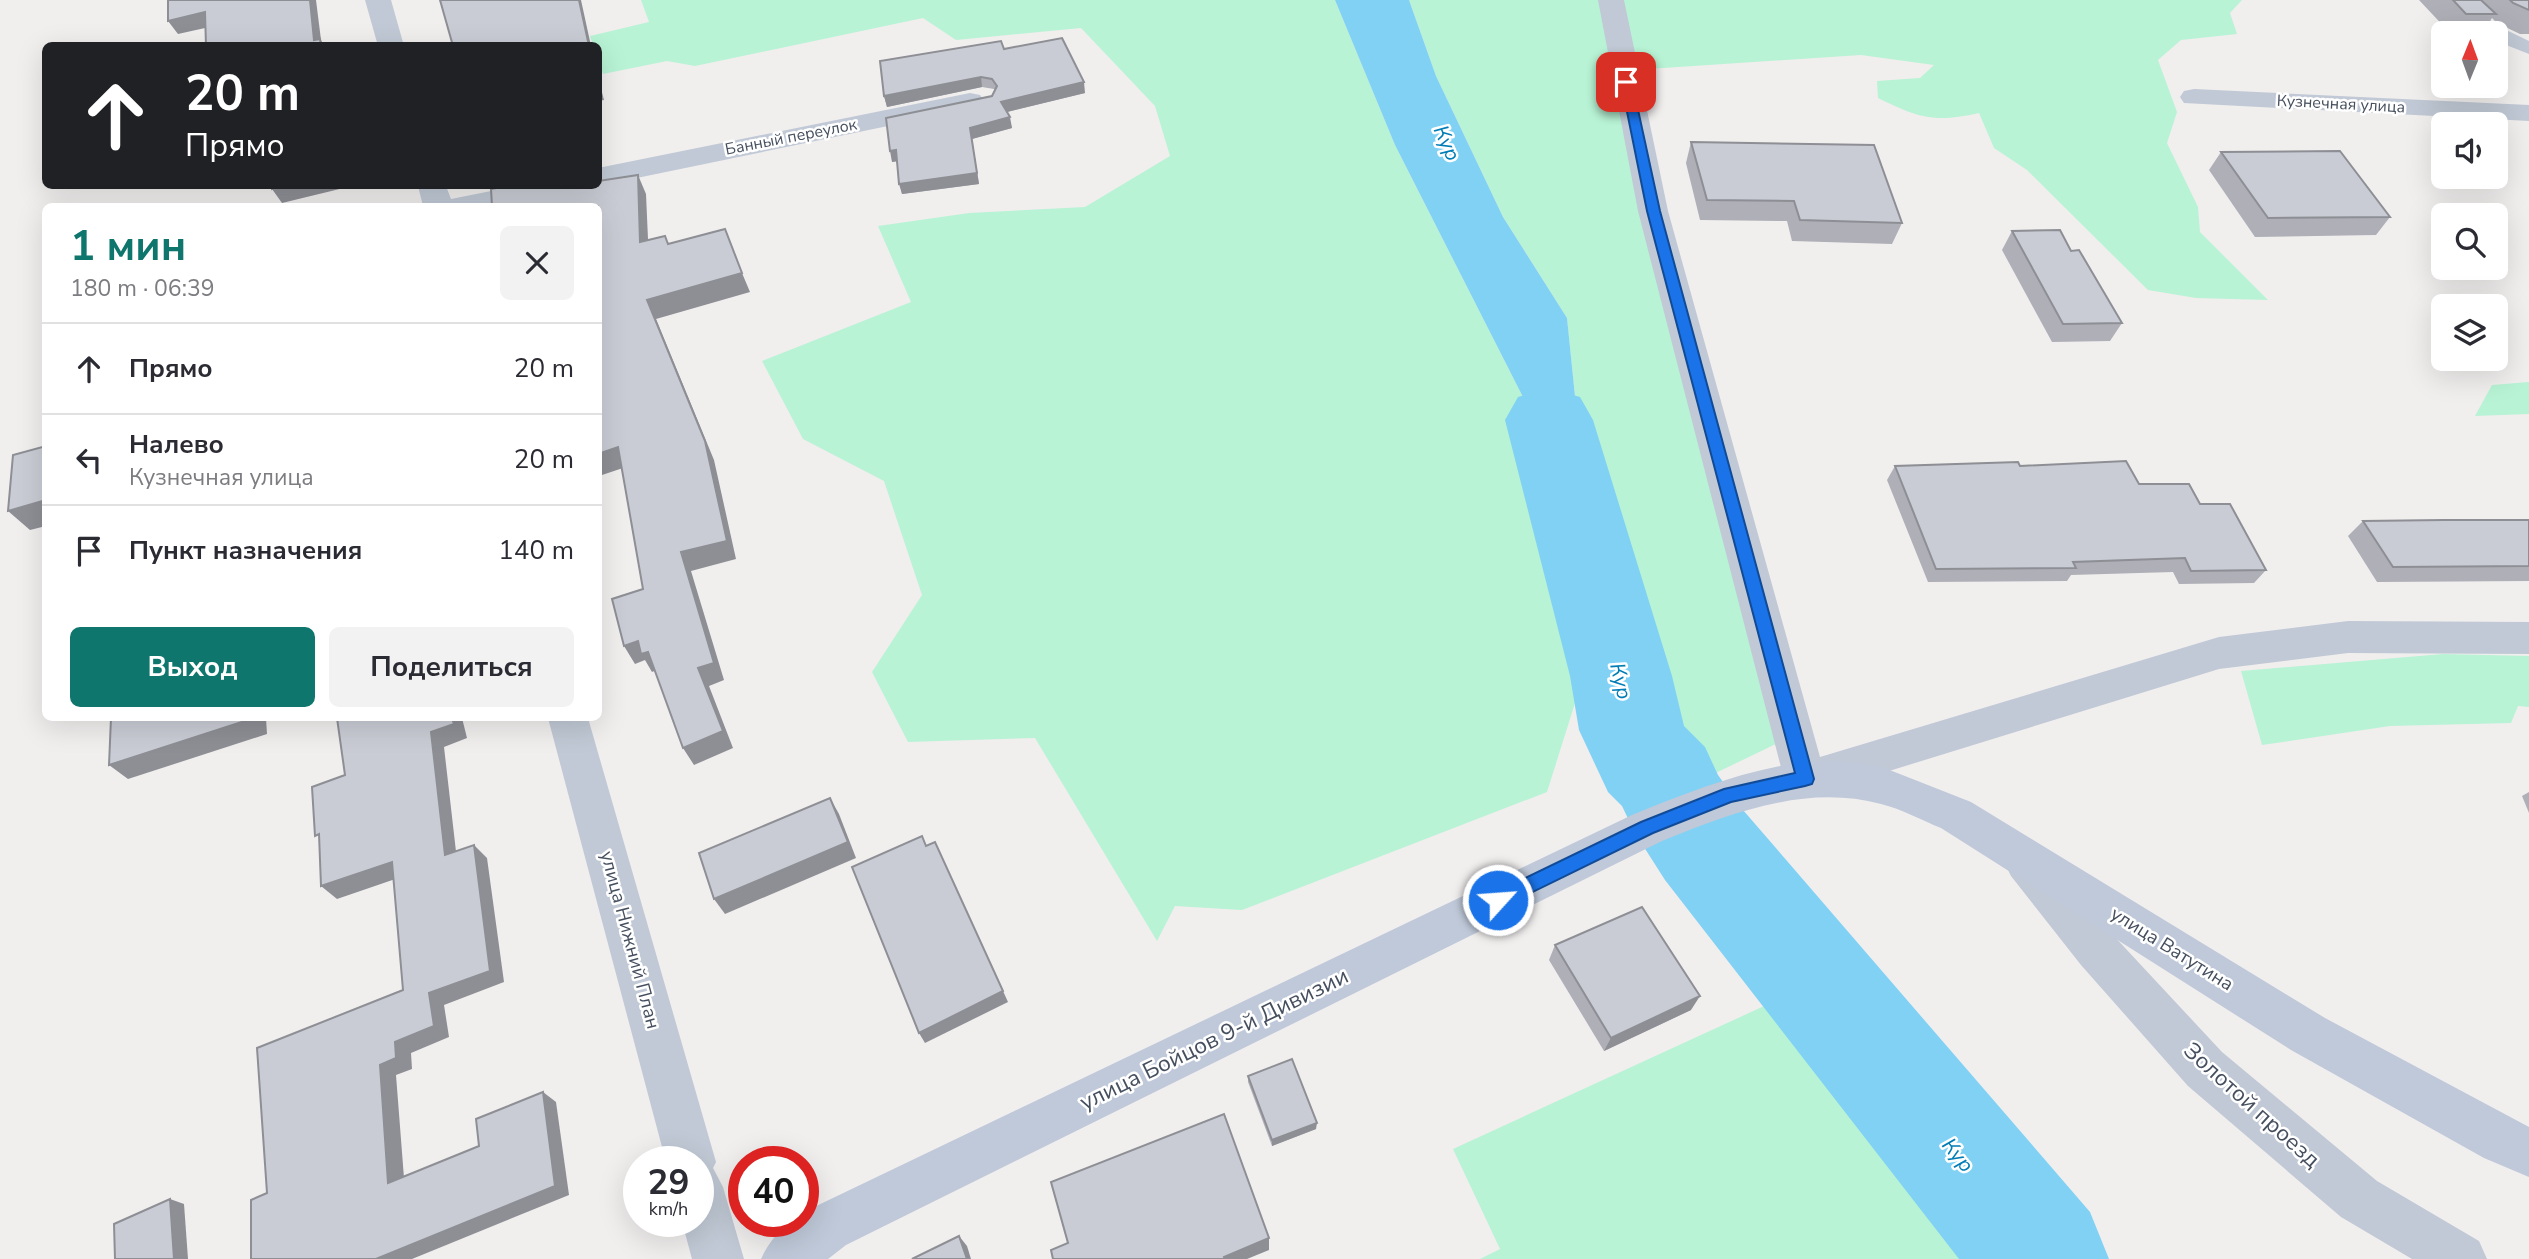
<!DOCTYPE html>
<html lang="ru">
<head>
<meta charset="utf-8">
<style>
	body { margin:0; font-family:"Nunito Sans",sans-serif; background:#f2f2f3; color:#2b2b33; height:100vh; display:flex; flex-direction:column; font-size:26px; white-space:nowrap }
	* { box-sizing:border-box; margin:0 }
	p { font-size:23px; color:#7c7c81 }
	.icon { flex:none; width:38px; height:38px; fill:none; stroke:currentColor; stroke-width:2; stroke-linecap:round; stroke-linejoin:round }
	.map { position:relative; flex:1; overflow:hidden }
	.drawer { position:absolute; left:42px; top:203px; width:560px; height:518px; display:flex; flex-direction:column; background:#fff; border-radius:10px; box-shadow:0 7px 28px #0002 }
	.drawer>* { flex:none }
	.top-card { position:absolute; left:42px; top:42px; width:560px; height:147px; border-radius:10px; box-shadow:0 7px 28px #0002; background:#202124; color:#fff; overflow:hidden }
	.needle { width:46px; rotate:1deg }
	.fabs { position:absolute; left:2431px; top:21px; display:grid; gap:14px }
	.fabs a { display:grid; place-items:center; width:77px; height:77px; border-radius:10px; background:#fff; box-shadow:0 7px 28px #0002; font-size:35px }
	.speed { position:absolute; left:623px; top:1146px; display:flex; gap:14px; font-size:35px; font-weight:700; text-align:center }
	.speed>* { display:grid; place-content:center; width:91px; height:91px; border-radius:50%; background:#fff; box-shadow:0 7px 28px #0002; line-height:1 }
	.speed small { font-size:18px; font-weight:400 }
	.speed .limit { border:10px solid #d22; background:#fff; color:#111 }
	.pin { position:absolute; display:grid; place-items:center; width:60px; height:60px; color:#fff; margin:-30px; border-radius:14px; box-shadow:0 4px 10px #0006 }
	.me { position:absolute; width:77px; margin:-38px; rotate:64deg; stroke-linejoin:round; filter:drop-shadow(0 0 5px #0008) }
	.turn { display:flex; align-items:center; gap:24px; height:147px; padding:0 28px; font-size:32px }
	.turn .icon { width:91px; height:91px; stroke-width:2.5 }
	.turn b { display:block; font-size:49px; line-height:60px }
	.round { display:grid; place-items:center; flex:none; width:74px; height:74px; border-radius:10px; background:#f2f2f3 }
	.summary { display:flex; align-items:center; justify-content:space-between; height:119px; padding:0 28px }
	h1 { font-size:42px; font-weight:700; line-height:52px; color:#0f766e }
	.button { display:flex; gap:14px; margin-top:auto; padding:14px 28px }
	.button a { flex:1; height:80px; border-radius:10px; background:#0f766e; color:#fff; font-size:28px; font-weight:700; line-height:80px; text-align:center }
	.button a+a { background:#f2f2f3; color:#2b2b33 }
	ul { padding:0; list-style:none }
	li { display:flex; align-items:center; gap:21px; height:91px; padding:0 28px; border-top:2px solid #e1e1e2 }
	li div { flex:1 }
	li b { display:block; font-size:26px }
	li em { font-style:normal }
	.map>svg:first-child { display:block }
</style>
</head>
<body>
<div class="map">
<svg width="2529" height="1259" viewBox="0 0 2529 1259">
	<rect width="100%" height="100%" fill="#f1eeee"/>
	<g fill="#b8f3d5">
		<polygon points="641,0 1335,0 1395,145 1529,409 1568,546 1586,668 1547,792 1242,910 1175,906 1157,941 1035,738 908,742 872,672 922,595 884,481 803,439 762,361 911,302 878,226 969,213 1085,207 1170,156 1155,106 1081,28 956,40 923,18 695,66 667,61 603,74 599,61 598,46 593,45 590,36 649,22"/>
		<path d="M 1409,0 L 2242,0 L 2230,13 L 2237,34 L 2181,40 L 2158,60 L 2177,112 L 2167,143 L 2198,207 L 2200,232 L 2268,300 L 2196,298 L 2148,290 L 2027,170 L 1994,148 L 1979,113 C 1934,123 1919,118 1878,98 L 1877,81 L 1920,78 L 1934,65 L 1861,55 L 1618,71 L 1782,741 L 1697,782 L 1643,727 L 1597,556 L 1577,416 L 1567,318 L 1503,217 L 1436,76 Z"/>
		<polygon points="2529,382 2529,414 2475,416 2492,385"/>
		<polygon points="2443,654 2529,656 2529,707 2518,706 2511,723 2390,726 2262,745 2241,671"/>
		<polygon points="1775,1001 1975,1259 1480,1259 1500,1249 1453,1149"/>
	</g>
	<polygon fill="#81d1f4" points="1335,0 1409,0 1436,76 1503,217 1567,318 1577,416 1597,556 1568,546 1529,409 1395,145"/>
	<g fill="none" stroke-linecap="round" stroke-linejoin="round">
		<polygon fill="#81d1f4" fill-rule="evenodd" points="1549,388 1580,397 1593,420 1672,676 1684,726 1705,747 1718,775 1743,810 2090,1212 2109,1259 1959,1259 1665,880 1635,833 1622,806 1608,792 1579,730 1570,676 1505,420 1518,397"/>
		<polygon fill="#c0c9d5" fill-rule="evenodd" points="2448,0 2467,0 2496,25 2529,41 2529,54 2496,41 2496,33 2483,33"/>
		<g fill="#c0c9d5" fill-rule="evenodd">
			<polygon points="365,0 391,0 404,46 378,46"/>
			<polygon points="1598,0 1624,0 1668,211 1820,757 2219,637 2348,621 2529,622 2529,654 2348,653 2219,669 1805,797 1790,792 1784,779 1638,211"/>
			<polygon points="2194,89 2529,105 2529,121 2184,103 2180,97 2184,91"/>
			<polygon points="970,93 980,95 984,101 980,107 598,186 596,186 598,186 598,168"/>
			<polygon points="418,186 446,186 451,199 516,186 573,186 568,192 504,206 423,206"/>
			<polygon points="548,718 588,718 716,1162 713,1168 723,1187 744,1259 692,1259 682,1222 698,1222 698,1162 666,1162"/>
			<polygon points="2026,842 2041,848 2113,935 2222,1052 2377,1181 2479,1241 2487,1259 2412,1259 2341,1217 2188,1086 2081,965 2011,876 2004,862 2011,848"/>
		</g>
		<path fill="#bfc9d9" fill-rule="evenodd" d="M 1813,761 L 1842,761 L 1882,767 L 1971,802 L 2325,1018 L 2529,1127 L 2529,1177 L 2484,1158 L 2291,1050 L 1941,828 C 1921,820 1902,809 1881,804 C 1806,784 1731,813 1662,841 L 846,1245 L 828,1259 L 761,1259 C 769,1242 783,1222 803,1222 L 803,1214 L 810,1209 L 1632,815 C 1691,791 1749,768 1813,761 Z"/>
	</g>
	<g fill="#aeafb7">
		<polygon points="2419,0 2529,0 2529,34 2520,34 2497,23 2492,18 2481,33 2450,33"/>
		<polygon points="1004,49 1085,93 1007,112 1012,128 972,139 979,184 902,194 897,161 892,162 992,96 995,91 994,89 982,87 887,107 884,96"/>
		<polygon points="1691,142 1902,223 1892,244 1792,241 1787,221 1700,220 1686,163"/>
		<polygon points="2221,152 2390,217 2376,235 2255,237 2209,170"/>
		<polygon points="2012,231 2071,251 2122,323 2110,341 2052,342 2002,250"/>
		<polygon points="1895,466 2020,466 2139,484 2200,504 2266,570 2254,583 2179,584 2173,572 2071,575 2067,581 1928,582 1887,480"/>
		<polygon points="2529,520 2529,581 2377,582 2348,536 2363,521"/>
		<polygon points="2529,792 2529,813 2522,796"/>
		<polygon points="1555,945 1691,1010 1604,1051 1549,960"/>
		<polygon points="1248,1076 1316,1129 1272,1146 1248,1082"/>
	</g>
	<g fill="#8d8f95">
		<polygon points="310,0 316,0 321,40 324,46 318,46 314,40"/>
		<polygon points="579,0 581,0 591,46 589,46"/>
		<polygon points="205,12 214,26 178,34 168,21"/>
		<polygon points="598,77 604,100 598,101"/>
		<polygon points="981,77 982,87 887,107 884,96"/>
		<polygon points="1084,82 1085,93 1003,113 1001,102"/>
		<polygon points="1010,117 1012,128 972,139 979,184 902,194 899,184 970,128"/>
		<polygon points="896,150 899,161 892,162 890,151"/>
		<polygon points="638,175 646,194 649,262 640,242"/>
		<polygon points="287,186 352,186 282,203 272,189"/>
		<polygon points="742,273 750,292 656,319 714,460 736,559 691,571 724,680 709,686 733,748 694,765 683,748 698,668 647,300"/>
		<polygon points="618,447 629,466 599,476 598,474 598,454"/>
		<polygon points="46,500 46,526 30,530 8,511"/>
		<polygon points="638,641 648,652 659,669 652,672 645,660 635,664 624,646"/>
		<polygon points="251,718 266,718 267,734 128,779 109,765"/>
		<polygon points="452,718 462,718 467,738 444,747 458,869 445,855 431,732"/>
		<polygon points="830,798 839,814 856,858 725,914 714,899"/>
		<polygon points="474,845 487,858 504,982 444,1005 449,1037 411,1053 412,1069 396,1075 405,1191 388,1183 380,1065 429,993"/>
		<polygon points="392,862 407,875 337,899 321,886"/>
		<polygon points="1003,991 1008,1002 925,1043 919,1033"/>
		<polygon points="1700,996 1691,1010 1604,1051 1611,1038"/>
		<polygon points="543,1092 556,1102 569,1195 412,1259 376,1259"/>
		<polygon points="1317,1123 1316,1129 1272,1146 1272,1140"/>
		<polygon points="170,1199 184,1204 188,1259 174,1259"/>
		<polygon points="959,1236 967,1246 971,1259 967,1259"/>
		<polygon points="1269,1238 1269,1250 1247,1259 1225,1259 1224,1257"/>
	</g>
	<g fill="#caccd5" stroke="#8d8f95" stroke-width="2">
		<polygon points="168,0 310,0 314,40 320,39 321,46 206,46 205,12 168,21"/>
		<polygon points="440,0 579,0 589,46 453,46"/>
		<polygon points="2453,0 2481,0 2496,14 2466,14"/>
		<polygon points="2510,0 2529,0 2529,10 2513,3"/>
		<polygon points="1062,38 1084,82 1001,102 1010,117 970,128 977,173 899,184 896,150 890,151 886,118 992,96 997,86 992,79 981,77 884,96 880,61 1001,41 1004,49"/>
		<polygon points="1691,142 1874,145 1902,223 1800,220 1794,201 1707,200"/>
		<polygon points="2340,151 2390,217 2268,218 2221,152"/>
		<polygon points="638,175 640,242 665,236 668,244 725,229 742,273 647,300 705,441 727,541 681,552 714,663 698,668 723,731 683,748 648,652 641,654 638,641 624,646 612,599 643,589 618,447 598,454 598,206 492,206 491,189 507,186 557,186 557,187 569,186 598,186 598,181"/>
		<polygon points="272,186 287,186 272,189"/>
		<polygon points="2060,230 2071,251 2079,250 2122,323 2063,324 2012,231"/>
		<polygon points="46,446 46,500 8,511 13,455"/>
		<polygon points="2126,461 2139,484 2189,484 2200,504 2230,504 2266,570 2191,571 2185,558 2073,562 2076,568 1936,569 1895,466 2018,462 2020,466"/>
		<polygon points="2444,520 2529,520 2529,566 2393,567 2363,521"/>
		<polygon points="111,718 251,718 251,719 109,765"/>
		<polygon points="337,718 452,718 454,724 431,732 445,855 474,845 490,971 429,993 434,1026 395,1042 396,1058 380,1065 388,1183 479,1146 476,1119 543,1092 555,1186 376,1259 251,1259 251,1200 267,1193 257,1048 403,990 392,862 321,886 319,834 315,836 312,787 345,775"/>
		<polygon points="830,798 848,842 714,899 699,853"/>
		<polygon points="922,836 926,846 935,842 1003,991 919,1033 852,867"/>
		<polygon points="1642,907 1700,996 1611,1038 1555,945"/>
		<polygon points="1292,1059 1317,1123 1272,1140 1248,1076"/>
		<polygon points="1224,1114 1269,1238 1224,1257 1225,1259 1053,1259 1051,1250 1068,1243 1051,1182"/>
		<polygon points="170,1199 174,1259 115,1259 114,1224"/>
		<polygon points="959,1236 967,1259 912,1259"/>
	</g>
	<polygon fill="#1a73e8" stroke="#114b97" stroke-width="2" points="1626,78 1632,82 1660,211 1814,779 1812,784 1805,786 1731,802 1653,833 1498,909 1492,906 1489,900 1492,894 1641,822 1724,789 1795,773 1647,211 1621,82"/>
	<g text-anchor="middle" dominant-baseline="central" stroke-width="5" stroke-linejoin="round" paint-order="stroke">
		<g font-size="16" fill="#454f5e" stroke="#fff">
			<text transform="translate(2341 104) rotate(3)">Кузнечная улица</text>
			<text transform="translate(791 137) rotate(-11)">Банный переулок</text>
		</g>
		<g font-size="19" fill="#454f5e" stroke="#fff">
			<text transform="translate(630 940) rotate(75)">улица Нижний План</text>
			<text transform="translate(2172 949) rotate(32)">улица Ватутина</text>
		</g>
		<g font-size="21" font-style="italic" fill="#007db5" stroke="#fff">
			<text transform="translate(1447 143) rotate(66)">Кур</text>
			<text transform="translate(1621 681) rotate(77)">Кур</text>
			<text transform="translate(1958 1155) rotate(51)">Кур</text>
		</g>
		<g font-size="23" fill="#454f5e" stroke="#fff">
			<text transform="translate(1214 1039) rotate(-26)">улица Бойцов 9-й Дивизии</text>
			<text transform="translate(2252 1105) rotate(42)">Золотой проезд</text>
		</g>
	</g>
</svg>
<div class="fabs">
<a><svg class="needle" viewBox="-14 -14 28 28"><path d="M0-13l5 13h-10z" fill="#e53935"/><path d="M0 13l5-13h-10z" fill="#7c7c81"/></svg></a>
<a><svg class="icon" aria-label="sound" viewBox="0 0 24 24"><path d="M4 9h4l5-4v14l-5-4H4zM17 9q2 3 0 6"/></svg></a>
<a><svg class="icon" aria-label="search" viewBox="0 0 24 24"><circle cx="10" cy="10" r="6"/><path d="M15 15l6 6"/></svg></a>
<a><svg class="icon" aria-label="layers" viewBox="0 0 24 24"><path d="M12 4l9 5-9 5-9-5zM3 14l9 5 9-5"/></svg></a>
</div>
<div class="speed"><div>29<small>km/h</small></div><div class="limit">40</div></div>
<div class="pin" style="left:1626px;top:82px;background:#d93025"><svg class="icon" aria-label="arrive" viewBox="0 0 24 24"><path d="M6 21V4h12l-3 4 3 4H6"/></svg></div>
<svg class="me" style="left:1498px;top:900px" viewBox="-20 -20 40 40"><circle r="17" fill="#1a73e8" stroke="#fff" stroke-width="3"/><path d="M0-11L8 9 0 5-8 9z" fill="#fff"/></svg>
<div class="top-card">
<div class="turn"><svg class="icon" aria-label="ahead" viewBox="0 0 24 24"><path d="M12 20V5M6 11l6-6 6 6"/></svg><div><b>20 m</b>Прямо</div></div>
</div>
<section class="drawer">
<div class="summary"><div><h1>1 мин</h1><p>180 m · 06:39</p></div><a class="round"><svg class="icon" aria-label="close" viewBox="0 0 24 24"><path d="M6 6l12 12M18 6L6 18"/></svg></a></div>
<ul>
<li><svg class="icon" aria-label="ahead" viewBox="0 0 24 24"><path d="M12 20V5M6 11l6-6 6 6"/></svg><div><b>Прямо</b></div><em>20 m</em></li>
<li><svg class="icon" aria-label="left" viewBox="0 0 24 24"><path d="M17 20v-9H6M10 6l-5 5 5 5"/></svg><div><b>Налево</b><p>Кузнечная улица</p></div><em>20 m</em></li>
<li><svg class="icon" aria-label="arrive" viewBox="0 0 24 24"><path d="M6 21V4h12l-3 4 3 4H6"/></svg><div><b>Пункт назначения</b></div><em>140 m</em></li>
</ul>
<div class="button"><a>Выход</a><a>Поделиться</a></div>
</section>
</div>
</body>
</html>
